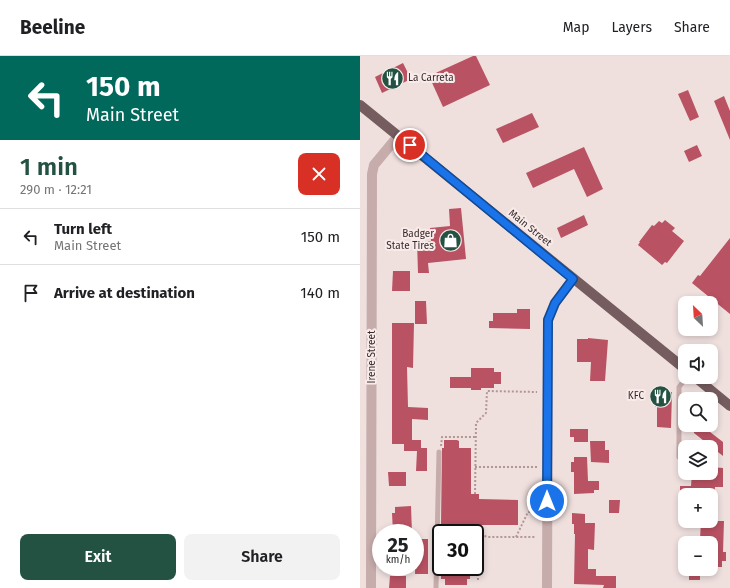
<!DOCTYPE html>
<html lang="en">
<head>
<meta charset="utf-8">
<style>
	body { margin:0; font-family:"Fira Sans",sans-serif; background:#f2f2f2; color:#202124; height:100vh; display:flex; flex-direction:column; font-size:15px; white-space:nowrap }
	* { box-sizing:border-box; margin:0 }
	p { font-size:13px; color:#757577 }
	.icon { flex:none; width:22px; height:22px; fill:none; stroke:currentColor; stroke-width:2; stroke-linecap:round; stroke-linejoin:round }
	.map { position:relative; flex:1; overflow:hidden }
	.details { display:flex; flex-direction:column; background:#fff; width:360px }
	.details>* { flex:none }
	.banner { background:#00695c; color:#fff; overflow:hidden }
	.needle { width:26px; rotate:335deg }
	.controls { position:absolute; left:318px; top:240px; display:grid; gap:8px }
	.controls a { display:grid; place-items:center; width:40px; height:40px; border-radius:8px; background:#fff; box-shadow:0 2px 6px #0003; font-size:20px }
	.speed { position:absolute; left:12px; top:468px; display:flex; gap:8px; font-size:20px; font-weight:700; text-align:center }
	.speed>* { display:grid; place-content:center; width:52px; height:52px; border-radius:50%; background:#fff; box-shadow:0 2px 6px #0003; line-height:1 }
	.speed small { font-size:10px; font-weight:400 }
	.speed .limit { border:2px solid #111; border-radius:6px; background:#fff; color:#111 }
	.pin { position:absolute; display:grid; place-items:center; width:34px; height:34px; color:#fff; margin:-17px; border:2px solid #fff; border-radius:50%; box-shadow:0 1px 4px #0007 }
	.me { position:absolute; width:44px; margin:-22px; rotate:0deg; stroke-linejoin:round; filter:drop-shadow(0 0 3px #0008) }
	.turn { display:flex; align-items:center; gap:14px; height:84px; padding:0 20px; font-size:18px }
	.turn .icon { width:52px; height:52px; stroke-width:2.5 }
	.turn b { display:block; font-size:28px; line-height:34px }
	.round { display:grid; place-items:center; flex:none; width:42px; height:42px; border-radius:8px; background:#f2f2f2 }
	.headline { display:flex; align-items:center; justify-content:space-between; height:68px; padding:0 20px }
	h1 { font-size:24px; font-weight:600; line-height:30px; color:#235242 }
	.action { display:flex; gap:8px; margin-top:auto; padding:8px 20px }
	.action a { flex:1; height:46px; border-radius:8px; background:#235242; color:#fff; font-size:16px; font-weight:600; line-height:46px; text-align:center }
	.action a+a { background:#f2f2f2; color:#202124 }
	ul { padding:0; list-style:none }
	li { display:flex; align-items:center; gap:12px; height:56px; padding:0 20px; border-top:1px solid #e0e0e0 }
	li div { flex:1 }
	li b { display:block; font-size:15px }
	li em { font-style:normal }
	header { display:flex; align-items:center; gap:24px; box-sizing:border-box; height:56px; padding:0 20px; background:#fff; border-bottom:1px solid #e0e0e0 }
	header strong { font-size:19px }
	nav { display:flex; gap:22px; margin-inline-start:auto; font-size:14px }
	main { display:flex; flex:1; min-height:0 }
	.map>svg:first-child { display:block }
</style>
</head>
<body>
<header>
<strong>Beeline</strong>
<nav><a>Map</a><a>Layers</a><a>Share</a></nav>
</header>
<main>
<section class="details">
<div class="banner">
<div class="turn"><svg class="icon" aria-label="left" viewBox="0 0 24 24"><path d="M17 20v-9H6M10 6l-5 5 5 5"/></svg><div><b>150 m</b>Main Street</div></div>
</div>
<div class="headline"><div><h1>1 min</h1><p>290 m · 12:21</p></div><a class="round" style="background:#d93025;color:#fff"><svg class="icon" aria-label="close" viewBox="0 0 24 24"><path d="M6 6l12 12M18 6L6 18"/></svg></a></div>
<ul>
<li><svg class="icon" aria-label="left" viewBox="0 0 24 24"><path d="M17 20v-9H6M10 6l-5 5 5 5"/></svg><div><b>Turn left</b><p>Main Street</p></div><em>150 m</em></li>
<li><svg class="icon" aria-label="arrive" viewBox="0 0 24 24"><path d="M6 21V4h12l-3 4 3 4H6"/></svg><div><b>Arrive at destination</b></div><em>140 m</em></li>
</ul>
<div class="action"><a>Exit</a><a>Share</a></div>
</section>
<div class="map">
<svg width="370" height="532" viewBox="0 0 370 532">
	<rect width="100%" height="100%" fill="#efe0de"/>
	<g fill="#b95263">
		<polygon points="113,0 116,0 130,29 83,51 69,20"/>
		<polygon points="43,7 51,23 22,37 15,21"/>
		<polygon points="328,34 339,61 330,65 318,38"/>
		<polygon points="364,40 370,55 370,84 354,45"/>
		<polygon points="172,57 179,71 143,87 136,73"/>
		<polygon points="337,89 342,100 329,106 324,95"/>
		<polygon points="224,91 243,133 227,141 214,113 173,132 166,117"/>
		<polygon points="101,152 106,203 68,207 69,217 58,217 57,185 71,185 70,172 90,170 89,153"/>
		<polygon points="224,159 228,169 201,182 197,172"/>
		<polygon points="305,164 315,172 312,175 324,185 307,207 305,206 302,209 278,189 280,186 279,186 292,169 294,170 299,165 302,167"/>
		<polygon points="370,182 370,258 332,227 338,219 340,220"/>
		<polygon points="33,215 50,215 50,235 32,235"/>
		<polygon points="55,245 66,245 67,268 55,268"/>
		<polygon points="157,253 170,253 170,273 129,272 129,265 133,265 133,257 157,257"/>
		<polygon points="32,267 54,267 53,312 47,311 48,351 68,352 68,364 52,363 52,384 61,384 61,392 67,392 67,415 56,415 57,395 44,395 44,388 32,388"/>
		<polygon points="228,282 248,284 245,325 230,325 231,306 217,306 217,283 228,283"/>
		<polygon points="111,312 134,312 134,316 141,316 141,328 134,328 134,332 121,332 121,334 111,334 111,332 90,332 90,321 111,321"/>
		<polygon points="297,336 312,336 311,372 297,371 297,351 295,351 295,343 297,343"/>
		<polygon points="334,369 341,369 363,386 363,400 334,377"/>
		<polygon points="210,373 228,373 228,386 214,386 214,381 210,381"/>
		<polygon points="84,384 97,384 99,385 99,392 111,392 111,438 119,438 119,443 158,444 158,469 119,469 119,471 108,473 108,477 85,477 85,469 81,469 82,392 84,392"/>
		<polygon points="230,385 245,385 245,394 249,394 249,407 231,406"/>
		<polygon points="214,401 227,401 228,425 239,425 239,434 234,434 234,437 214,438 214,416 211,416 211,406 214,406"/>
		<polygon points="351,411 363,412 363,431 355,431 354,439 320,439 320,430 331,430 332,417 351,417"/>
		<polygon points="28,416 46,416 46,430 29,430"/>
		<polygon points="249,444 260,444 259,457 249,457"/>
		<polygon points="51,450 52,477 33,477 32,457 35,457 35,451"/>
		<polygon points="212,457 225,458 225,467 235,467 234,494 228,493 228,513 236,513 236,520 256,520 256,532 243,532 244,529 214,528 215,478 214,478 214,468 212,468"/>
		<polygon points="341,465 364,465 363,496 366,496 366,505 362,505 362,511 351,511 351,484 340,483"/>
		<polygon points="56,483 68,483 68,518 55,518"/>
		<polygon points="81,511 110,511 110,523 107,523 107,529 85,529 85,523 81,523"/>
		<polygon points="329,513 340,514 340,524 329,524"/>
		<polygon points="30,520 46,520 46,532 29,532"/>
	</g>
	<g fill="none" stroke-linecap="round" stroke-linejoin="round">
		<g stroke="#b29695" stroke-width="2" stroke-dasharray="2 2" stroke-linecap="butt">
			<polyline points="81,390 82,381 116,381"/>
			<polyline points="115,411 177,411"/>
			<polyline points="115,438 116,367 126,357 127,335 177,336"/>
			<polyline points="109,476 128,481 176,481"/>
			<polyline points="117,478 118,524"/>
			<polyline points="156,481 168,456 176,456"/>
		</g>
		<g stroke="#c6acab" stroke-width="5">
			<polyline points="319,401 319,331 327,321"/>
			<polyline points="76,532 79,396"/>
		</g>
		<g stroke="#c6acab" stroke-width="10">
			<polyline points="11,532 12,118 14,109 38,80"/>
			<polyline points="187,532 188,264 195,247 213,223"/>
		</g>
		<g stroke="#755c5e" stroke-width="10">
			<polyline points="0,49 325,313"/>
			<polyline points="335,321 370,350"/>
		</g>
	</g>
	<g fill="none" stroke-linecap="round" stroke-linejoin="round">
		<defs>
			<polyline id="route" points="50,89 213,223 195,247 188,264 187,445"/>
		</defs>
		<use href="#route" stroke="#114b97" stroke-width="10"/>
		<use href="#route" stroke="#1a73e8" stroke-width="7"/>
	</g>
	<defs>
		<symbol id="restaurant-disc" viewBox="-11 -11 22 22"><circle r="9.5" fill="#235242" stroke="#f8ebe9"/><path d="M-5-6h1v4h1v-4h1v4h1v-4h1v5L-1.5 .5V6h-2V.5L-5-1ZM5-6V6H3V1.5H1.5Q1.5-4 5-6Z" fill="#fff"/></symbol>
		<symbol id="shop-disc" viewBox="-11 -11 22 22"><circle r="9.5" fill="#235242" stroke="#f8ebe9"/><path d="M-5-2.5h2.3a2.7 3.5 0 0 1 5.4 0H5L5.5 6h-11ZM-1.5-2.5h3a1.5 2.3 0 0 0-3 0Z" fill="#fff"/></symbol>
	</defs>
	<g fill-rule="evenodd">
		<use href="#restaurant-disc" x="20" y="10" width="25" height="25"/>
		<use href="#shop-disc" x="78" y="172" width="25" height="25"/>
		<use href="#restaurant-disc" x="288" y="328" width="25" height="25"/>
	</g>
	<g text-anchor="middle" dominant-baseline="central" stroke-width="4" stroke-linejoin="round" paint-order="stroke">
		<g font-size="10" fill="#35292a" stroke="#f8ebe9" text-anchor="end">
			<text x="48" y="22" text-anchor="start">La Carreta</text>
			<text x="74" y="178">Badger<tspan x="74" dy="12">State Tires</tspan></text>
			<text x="284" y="340">KFC</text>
		</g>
		<g font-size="10" fill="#35292a" stroke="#f8ebe9">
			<text transform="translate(170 172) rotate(39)">Main Street</text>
			<text transform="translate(12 301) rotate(-90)">Irene Street</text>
		</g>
	</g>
</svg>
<div class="controls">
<a><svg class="needle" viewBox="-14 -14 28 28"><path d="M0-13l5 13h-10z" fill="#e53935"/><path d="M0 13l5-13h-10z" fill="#757577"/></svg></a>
<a><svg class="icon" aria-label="sound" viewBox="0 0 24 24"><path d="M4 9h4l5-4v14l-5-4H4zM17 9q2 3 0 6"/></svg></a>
<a><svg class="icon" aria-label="search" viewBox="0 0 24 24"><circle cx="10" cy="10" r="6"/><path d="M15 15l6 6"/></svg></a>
<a><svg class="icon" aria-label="layers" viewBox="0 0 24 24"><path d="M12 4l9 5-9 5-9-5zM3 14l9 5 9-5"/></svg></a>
<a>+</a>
<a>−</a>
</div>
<div class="speed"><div>25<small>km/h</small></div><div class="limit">30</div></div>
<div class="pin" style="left:50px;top:89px;background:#d93025"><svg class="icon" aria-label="arrive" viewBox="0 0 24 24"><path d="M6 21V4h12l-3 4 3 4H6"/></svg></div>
<svg class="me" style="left:187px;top:445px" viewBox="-20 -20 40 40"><circle r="17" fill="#1a73e8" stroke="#fff" stroke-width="3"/><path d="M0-11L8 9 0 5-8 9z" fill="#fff"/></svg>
</div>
</main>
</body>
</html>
